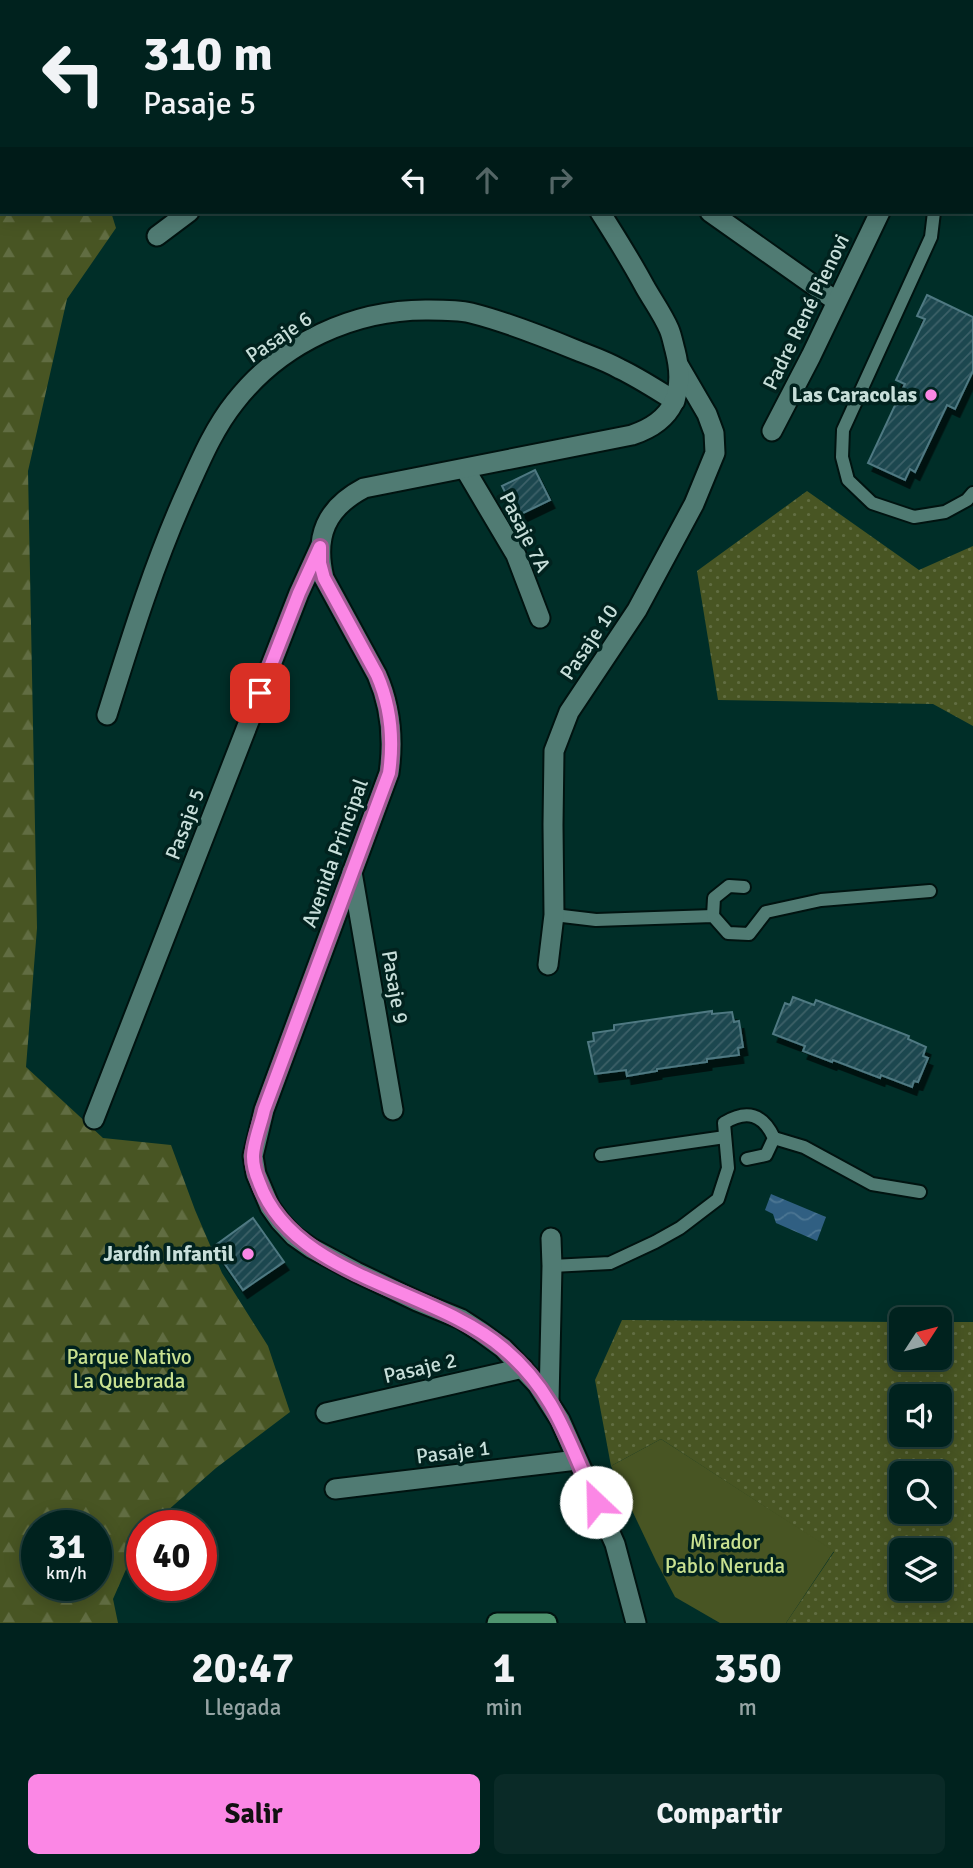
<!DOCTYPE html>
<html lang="es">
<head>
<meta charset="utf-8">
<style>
	body { margin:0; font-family:Signika,sans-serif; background:#0a2a27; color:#f1f3f6; height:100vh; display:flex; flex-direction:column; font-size:26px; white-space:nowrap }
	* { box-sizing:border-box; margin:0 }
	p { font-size:23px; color:#95a4a4 }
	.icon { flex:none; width:38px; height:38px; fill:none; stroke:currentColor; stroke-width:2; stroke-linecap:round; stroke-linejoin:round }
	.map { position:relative; height:1623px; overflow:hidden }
	.side { display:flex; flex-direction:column; background:#00221e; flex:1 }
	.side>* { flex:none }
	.top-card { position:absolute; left:0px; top:0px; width:973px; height:214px; box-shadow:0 4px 18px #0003,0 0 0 2px #223f3c; background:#00221e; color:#f1f3f6; overflow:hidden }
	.needle { width:46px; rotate:54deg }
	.tools { position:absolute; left:889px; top:1307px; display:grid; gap:14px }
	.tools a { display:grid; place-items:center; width:63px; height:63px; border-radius:10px; background:#00221e; box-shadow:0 4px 18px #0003,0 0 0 2px #223f3c; font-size:35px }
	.speed { position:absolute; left:21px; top:1510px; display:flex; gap:14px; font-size:35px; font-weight:700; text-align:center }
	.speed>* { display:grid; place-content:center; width:91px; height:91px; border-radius:50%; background:#00221e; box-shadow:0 4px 18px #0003,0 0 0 2px #223f3c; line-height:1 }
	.speed small { font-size:18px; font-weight:400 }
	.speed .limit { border:10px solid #d22; background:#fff; color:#111 }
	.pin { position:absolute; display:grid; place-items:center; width:60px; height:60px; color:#fff; margin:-30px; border-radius:14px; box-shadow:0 4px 10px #0006 }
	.me { position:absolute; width:77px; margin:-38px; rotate:336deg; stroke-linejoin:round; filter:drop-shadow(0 0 5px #0008) }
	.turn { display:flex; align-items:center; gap:24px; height:147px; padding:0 28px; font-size:32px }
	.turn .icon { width:91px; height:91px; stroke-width:2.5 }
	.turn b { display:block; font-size:49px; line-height:60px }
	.lanes { display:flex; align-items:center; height:66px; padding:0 28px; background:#0003; justify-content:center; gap:35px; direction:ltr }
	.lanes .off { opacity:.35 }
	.eta { display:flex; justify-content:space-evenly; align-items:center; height:119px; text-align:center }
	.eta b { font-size:42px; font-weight:700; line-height:49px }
	.action { display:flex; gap:14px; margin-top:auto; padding:14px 28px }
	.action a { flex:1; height:80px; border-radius:10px; background:#fb87e5; color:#111; font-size:28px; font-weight:700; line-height:80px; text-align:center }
	.action a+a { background:#0a2a27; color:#f1f3f6 }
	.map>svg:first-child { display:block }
</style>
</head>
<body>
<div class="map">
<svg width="973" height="1623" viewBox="0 0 973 1623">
	<defs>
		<pattern id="grass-dots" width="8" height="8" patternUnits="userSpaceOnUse" patternTransform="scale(1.75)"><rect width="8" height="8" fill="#485523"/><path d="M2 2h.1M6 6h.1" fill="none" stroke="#616d42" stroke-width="1.8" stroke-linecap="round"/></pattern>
		<pattern id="forest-firs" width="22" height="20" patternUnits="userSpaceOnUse" patternTransform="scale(1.75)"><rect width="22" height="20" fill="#485523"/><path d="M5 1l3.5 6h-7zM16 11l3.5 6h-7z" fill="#616d42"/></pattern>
		<pattern id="water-waves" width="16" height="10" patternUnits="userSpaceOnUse" patternTransform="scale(1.75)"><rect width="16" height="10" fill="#305f82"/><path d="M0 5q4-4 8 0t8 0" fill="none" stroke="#4c7693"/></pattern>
		<pattern id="building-hatch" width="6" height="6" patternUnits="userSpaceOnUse" patternTransform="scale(1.75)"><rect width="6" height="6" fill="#1c474f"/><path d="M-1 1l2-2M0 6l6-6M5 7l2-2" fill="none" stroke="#3c6168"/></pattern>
		<filter id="shadow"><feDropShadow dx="4.5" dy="8" stdDeviation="0" flood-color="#0009"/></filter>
	</defs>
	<rect width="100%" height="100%" fill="#002e28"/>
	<g fill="url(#grass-dots)" fill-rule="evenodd">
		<polygon points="807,491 919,570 973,546 973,726 933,704 718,700 697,571"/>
		<path d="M 622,1320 L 901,1322 L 901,1358 L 940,1358 L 940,1322 L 973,1322 L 973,1623 L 786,1623 L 834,1552 L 661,1439 L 611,1466 L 595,1380 ZM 901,1396 L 940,1396 L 940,1435 L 901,1435 ZM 901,1474 L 940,1474 L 940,1512 L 901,1512 ZM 901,1550 L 940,1550 L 940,1589 L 901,1589 Z"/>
	</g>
	<path fill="url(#forest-firs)" fill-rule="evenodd" d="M 0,87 L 2,87 L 2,212 L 111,212 L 116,228 L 67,299 L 28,471 L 37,928 L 26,1067 L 103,1138 L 171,1145 L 195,1210 L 222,1273 L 268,1346 L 290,1412 L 216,1468 L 150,1526 L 142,1526 L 142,1533 L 113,1599 L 118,1623 L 0,1623 ZM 37,1526 L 96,1526 L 96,1586 L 37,1586 Z"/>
	<polygon fill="#485523" points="661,1439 834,1551 786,1623 720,1623 675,1597 656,1561 611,1466"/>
	<polygon fill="url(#water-waves)" points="771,1194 826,1217 817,1241 776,1223 773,1214 765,1210"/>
	<g fill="url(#building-hatch)" stroke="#4f7982" stroke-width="2" filter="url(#shadow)">
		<polygon points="927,295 973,317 973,371 955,409 947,405 915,472 910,469 905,480 868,463 905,384 896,380 925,319 917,316"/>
		<polygon points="535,470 550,500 517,516 502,486"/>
		<polygon points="793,997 814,1005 816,1000 909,1036 908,1039 926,1047 923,1056 928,1058 918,1082 914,1081 912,1087 881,1075 880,1078 833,1060 832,1062 803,1051 805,1046 773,1034 785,1003 790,1005"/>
		<polygon points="712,1011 712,1014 732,1012 734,1022 739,1021 743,1047 738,1048 739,1055 707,1059 707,1062 657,1069 657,1071 627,1076 626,1070 595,1074 588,1042 594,1041 593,1033 614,1030 614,1025"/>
		<polygon points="253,1218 284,1262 243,1290 213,1247"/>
	</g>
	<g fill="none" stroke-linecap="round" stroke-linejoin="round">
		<defs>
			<g id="service">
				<polyline points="971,24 973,27"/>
				<polyline points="934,212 931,237 843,430 842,457 848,480 872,503 914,517 945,512 967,500 973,493"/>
				<polyline points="554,915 596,920 713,916 728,933 749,934 766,912 821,900 930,891"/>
				<polyline points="713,916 714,898 729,886 744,887"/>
				<polyline points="774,1138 804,1147 872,1184 920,1192"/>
				<polyline points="601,1155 725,1137"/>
				<path d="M 552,1266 L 610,1263 L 655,1242 L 680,1228 L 718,1199 L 728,1168 L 724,1123 C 747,1109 763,1114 774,1138 L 766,1155 L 747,1159"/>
			</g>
			<g id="minor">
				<polyline points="7,0 8,2"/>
				<polyline points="598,0 602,2"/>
				<polyline points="878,0 881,2"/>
				<polyline points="195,2 197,0"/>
				<polyline points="971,2 971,0"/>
				<polyline points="0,77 2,76"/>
				<polyline points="710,212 836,301"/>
				<polyline points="157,236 189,212"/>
				<polyline points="772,431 811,356 880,212"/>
				<polyline points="465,469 516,555 540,618"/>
				<path d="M 107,715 C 131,638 155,560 189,486 C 202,457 215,427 235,402 C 281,343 354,309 429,310 C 443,310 458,310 471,313 C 507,322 542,336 576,350 C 591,356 606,361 620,369 C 639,378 657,390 675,401"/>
				<polyline points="352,872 393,1110"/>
				<polyline points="548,965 554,915 553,825 554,751 569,712 637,610 694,504 715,453 714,433 707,414 679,366"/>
				<polyline points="94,1119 299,593 320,547"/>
				<polyline points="549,1401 552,1266 551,1238"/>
				<polyline points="326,1413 523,1368"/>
				<polyline points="335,1489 577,1460"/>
			</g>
			<g id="tertiary">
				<polyline points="462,0 463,2"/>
				<path d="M 600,212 C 616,237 631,261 645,287 C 653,301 663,315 669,329 C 672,336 673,343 675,350 C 686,392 674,421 632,435 L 364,488 C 326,508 314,536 324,578 L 377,675 C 391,707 394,738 389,773 L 264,1110 L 253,1156 L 256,1174 L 270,1207 L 280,1221 L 294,1236 L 311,1248 L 356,1272 L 417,1301 L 461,1319 L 481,1332 L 503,1348 L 537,1384 L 560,1420 L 615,1544 L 636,1623"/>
			</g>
			<polyline id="primary" points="497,1623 547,1623"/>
		</defs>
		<use href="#service" stroke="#001310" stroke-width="16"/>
		<use href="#minor" stroke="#001310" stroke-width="23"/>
		<use href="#tertiary" stroke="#001310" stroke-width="23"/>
		<use href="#primary" stroke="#001310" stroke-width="23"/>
		<use href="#service" stroke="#507b73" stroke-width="12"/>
		<use href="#minor" stroke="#507b73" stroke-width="19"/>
		<use href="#tertiary" stroke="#507b73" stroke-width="19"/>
		<use href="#primary" stroke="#4f956f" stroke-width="19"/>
	</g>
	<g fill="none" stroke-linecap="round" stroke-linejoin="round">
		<defs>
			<path id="route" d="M 260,693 L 299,593 L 320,547 L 320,563 L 324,578 L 377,675 C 391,707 394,738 389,773 L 264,1110 C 261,1124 253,1143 253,1157 C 253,1165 256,1175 259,1182 C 293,1278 432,1287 504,1349 C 556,1393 568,1442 596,1502"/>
		</defs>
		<use href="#route" stroke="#a35895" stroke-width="18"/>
		<use href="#route" stroke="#fb87e5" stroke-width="12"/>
	</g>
	<g fill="#fb87e5" stroke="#01221e" stroke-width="2.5">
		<circle cx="931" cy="395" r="7"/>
		<circle cx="248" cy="1254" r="7"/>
	</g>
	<g text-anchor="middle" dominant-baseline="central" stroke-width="7" stroke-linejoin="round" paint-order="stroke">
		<g font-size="21" fill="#c7ded9" stroke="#01221e">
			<text transform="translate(806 312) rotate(-64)">Padre René Pienovi</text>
			<text transform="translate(279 337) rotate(-34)">Pasaje 6</text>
			<text transform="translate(525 532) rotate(63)">Pasaje 7A</text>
			<text transform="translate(589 642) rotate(-56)">Pasaje 10</text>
			<text transform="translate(185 824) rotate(-69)">Pasaje 5</text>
			<text transform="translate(335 853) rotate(-70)">Avenida Principal</text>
			<text transform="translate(395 987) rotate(80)">Pasaje 9</text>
			<text transform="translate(420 1368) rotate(-13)">Pasaje 2</text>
			<text transform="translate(453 1452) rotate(-7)">Pasaje 1</text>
		</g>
		<g font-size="21" font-weight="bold" fill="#c7ded9" stroke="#01221e" text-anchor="end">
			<text x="917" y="395">Las Caracolas</text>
			<text x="234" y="1254">Jardín Infantil</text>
		</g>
		<g font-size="21" fill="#c9e190" stroke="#01221e">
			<text x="129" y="1357">Parque Nativo<tspan x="129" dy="24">La Quebrada</tspan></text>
			<text x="725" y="1542">Mirador<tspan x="725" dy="24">Pablo Neruda</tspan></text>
		</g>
	</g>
</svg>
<div class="tools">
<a><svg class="needle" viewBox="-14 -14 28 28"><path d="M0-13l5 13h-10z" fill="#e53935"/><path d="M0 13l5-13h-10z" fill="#95a4a4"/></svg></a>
<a><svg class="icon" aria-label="sound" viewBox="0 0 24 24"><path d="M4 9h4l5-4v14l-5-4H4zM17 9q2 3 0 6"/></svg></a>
<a><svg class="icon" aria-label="search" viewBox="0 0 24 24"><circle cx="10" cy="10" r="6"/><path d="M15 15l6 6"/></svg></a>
<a><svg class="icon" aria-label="layers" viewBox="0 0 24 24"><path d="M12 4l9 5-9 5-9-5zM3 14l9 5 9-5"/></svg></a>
</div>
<div class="speed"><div>31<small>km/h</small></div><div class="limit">40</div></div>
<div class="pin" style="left:260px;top:693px;background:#d93025"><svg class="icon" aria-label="arrive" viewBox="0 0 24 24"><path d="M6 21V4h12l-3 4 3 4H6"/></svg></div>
<svg class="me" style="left:596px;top:1502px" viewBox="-20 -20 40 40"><circle r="19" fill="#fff"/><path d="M0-13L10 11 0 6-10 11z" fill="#fb87e5"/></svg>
<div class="top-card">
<div class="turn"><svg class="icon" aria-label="left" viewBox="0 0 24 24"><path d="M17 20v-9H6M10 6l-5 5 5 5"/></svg><div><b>310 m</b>Pasaje 5</div></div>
<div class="lanes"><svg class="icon" aria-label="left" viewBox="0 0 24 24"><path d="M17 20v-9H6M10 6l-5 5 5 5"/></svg><svg class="icon off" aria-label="ahead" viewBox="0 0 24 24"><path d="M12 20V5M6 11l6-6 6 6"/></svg><svg class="icon off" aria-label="right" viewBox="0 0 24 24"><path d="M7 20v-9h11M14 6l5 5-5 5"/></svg></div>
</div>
</div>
<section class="side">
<div class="eta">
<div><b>20:47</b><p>Llegada</p></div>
<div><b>1</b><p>min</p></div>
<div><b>350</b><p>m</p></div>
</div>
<div class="action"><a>Salir</a><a>Compartir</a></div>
</section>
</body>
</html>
